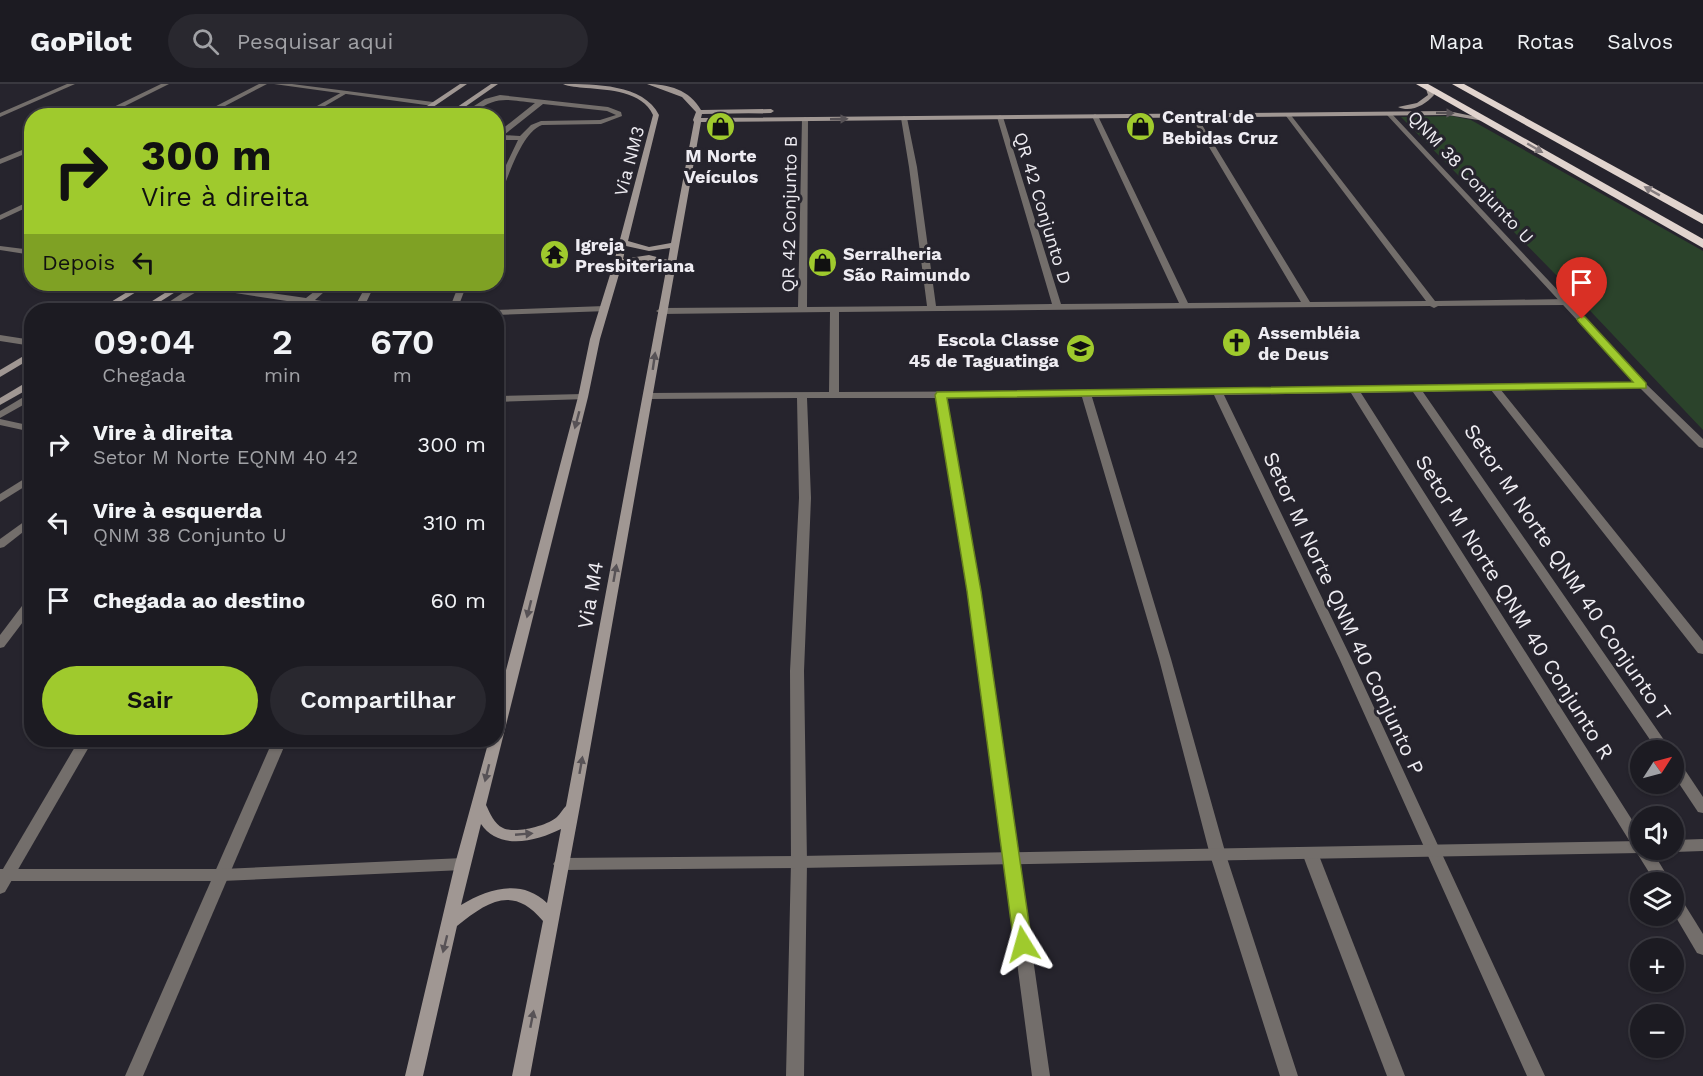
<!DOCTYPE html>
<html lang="pt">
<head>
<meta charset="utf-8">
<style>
	body { margin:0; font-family:"Work Sans",sans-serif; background:#29282f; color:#f1f3f6; height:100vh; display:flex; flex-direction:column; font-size:22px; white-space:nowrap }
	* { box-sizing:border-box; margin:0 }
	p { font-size:20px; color:#a0a1a5 }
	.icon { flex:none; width:33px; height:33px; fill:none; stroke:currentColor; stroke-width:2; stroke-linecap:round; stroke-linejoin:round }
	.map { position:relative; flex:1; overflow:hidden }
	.details { position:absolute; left:24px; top:219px; width:480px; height:444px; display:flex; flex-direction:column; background:#1c1b22; border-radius:24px; box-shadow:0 2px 4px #0004,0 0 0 2px #3a3940 }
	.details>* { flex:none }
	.guide { position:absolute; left:24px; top:24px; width:480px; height:183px; border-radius:24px; box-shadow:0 2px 4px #0004,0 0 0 2px #3a3940; background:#9fca2d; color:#111; overflow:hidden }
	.needle { width:39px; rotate:54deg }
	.controls { position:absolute; left:1630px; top:656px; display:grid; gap:12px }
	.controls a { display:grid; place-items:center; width:54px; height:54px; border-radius:50%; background:#1c1b22; box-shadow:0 2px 4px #0004,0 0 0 2px #3a3940; font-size:30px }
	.pin { position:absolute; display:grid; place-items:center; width:51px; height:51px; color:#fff; margin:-62px -26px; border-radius:50% 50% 50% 0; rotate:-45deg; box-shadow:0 0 6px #0007 }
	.pin .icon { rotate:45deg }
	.me { position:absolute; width:66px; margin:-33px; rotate:352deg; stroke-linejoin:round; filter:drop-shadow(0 0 4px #0008) }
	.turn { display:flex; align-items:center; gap:21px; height:126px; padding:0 18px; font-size:27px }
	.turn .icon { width:78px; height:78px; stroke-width:2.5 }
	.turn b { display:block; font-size:42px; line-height:51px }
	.then { display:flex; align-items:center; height:57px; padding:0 18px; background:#0003; gap:12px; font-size:22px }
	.eta { display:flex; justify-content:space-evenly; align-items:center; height:102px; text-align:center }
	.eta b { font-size:36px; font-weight:600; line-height:42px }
	.cta { display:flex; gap:12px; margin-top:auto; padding:12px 18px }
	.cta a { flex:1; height:69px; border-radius:36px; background:#9fca2d; color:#111; font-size:24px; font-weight:600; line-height:69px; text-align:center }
	.cta a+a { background:#29282f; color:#f1f3f6 }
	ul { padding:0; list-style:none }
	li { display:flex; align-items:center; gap:18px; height:78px; padding:0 18px }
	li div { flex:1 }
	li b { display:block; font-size:22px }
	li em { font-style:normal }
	header { display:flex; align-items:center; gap:36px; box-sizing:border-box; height:84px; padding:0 30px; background:#1c1b22; border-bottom:2px solid #3a3940 }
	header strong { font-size:28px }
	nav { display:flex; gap:33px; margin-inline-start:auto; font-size:21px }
	.search { width:420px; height:54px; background:#29282f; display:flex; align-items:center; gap:15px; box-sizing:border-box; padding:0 21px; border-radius:33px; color:#a0a1a5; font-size:22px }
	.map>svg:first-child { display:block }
</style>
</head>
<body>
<header>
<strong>GoPilot</strong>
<div class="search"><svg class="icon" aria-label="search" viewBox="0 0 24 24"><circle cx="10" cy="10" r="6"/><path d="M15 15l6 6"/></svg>Pesquisar aqui</div>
<nav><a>Mapa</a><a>Rotas</a><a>Salvos</a></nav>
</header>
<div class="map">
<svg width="1703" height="992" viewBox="0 0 1703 992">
	<rect width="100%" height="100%" fill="#26242d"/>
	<polygon fill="#2b432b" points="1452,32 1471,36 1703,167 1703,346 1560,195 1401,33"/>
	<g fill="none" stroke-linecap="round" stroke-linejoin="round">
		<g fill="#736e6b" fill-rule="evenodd">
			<polygon points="67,0 75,0 0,33 0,29"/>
			<polygon points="161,0 169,0 105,32 95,32"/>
			<polygon points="259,0 267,0 206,32 197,32"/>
			<polygon points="344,7 349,8 308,32 299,32"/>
			<path d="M 500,11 L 608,23 L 621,28 L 622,32 L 601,40 L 542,41 C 521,49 509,92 500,112 L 496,114 L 496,102 L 518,56 L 496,56 L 496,50 L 535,19 C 507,16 499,11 474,28 L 494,30 L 496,31 L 497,32 L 496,33 L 496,32 L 470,32 L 463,29 L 485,15 ZM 543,20 L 607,27 L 616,31 L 600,36 L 541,37 L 531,41 L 520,52 L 504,51 Z"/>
			<polygon points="1193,29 1196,31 1310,218 1426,217 1286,32 1286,30 1290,30 1435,217 1567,215 1571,218 1567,221 1438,222 1434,224 1430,222 839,228 839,308 1086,307 1645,299 1645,303 1642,304 1501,306 1703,557 1703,570 1698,569 1491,306 1423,308 1671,666 1657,666 1413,308 1361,309 1641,750 1641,765 1651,765 1671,798 1655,798 1351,309 1224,311 1352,576 1545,992 1527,992 1340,576 1214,311 1092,313 1171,575 1226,771 1298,992 1280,992 1210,771 1159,575 1082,313 946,314 980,507 1050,992 1032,992 968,507 936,314 807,314 811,414 804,587 807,778 804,992 786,992 791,778 790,587 799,414 797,314 648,315 643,312 648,309 829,308 830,228 661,230 656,227 661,224 798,223 802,35 805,33 808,35 807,223 927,222 909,83 901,34 904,32 907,34 917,83 936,222 1052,220 997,33 1000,31 1003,33 1061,220 1179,219 1092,32 1095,30 1098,32 1188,219 1301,218 1190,31"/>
			<polygon points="32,62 32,67 0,80 0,75"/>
			<polygon points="32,116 32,121 0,136 0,131"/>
			<polygon points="0,162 32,166 32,171 0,166"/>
			<polygon points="190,200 208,200 306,214 324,200 333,200 315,216 355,222 367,200 375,200 364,223 369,224 370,226 352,226 310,220 302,226 293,226 300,219 203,204 166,226 157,226 193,202"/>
			<polygon points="459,200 467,200 457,226 449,226"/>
			<polygon points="605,222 608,223 608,227 496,231 496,226 493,226"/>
			<polygon points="0,251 32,256 32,262 0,257"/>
			<polygon points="32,308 32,316 0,334 0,327"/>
			<polygon points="583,310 587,311 587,315 496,318 496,312"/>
			<polygon points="0,335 32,342 32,348 0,341"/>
			<polygon points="32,390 32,398 0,418 0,410"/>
			<polygon points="32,432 32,441 4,463 0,464 0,455"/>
			<polygon points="32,513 32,526 4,563 0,564 0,551 28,514"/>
			<polygon points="79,656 93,656 5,808 0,810 0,790"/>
			<polygon points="273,656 287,656 143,992 125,992"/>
			<polygon points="1674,676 1679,677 1703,713 1703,729 1698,728 1674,692"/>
			<polygon points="1310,763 1315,765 1318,769 1405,992 1387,992 1302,769 1305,765"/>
			<polygon points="1674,811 1680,813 1703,850 1703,871 1697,869 1674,830"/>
		</g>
		<g fill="#736e6b" fill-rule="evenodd">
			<polygon points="274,0 292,0 433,18 436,20 433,22"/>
			<polygon points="1387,29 1391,29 1645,299 1703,355 1703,364 1699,363 1639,303 1387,31"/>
			<polygon points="1703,755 1703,767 1674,768 1668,765 1674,765 1674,756"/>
			<polygon points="1641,757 1641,765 1647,765 1641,769 799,784 561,786 556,784 553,780 556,776 561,774 799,772"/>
			<polygon points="463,774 468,776 471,780 468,784 463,786 222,797 0,797 0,785 222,785"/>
		</g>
		<g fill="#a09793" fill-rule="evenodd">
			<polygon points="460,0 467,0 420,32 412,32"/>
			<polygon points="491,0 498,0 452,32 444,32"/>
			<path d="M 563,0 C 594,0 644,0 659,31 L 628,157 L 649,163 L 671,159 L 694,38 L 693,36 L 696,28 L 682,13 L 647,0 C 668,0 690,6 701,26 L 771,25 L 774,27 L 771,29 L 702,30 L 701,34 L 1448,27 L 1487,35 L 1484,37 L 1448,31 L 701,38 L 580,722 L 530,992 L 512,992 L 543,837 C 513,801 488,817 457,842 L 423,992 L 405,992 L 455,780 L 489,656 L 496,656 L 496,624 L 578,313 L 590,255 L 614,178 L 653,31 C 642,7 609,6 586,4 C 578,3 569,3 563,0 ZM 626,162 L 649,167 L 670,164 L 668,176 L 649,171 L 623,175 ZM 649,177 L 667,181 L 566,722 C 563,725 560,730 557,733 C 547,742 515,750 503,744 C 494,740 490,729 486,721 L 588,313 L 600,255 L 622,180 ZM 481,740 C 499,767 537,757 561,745 L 547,819 C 521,794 488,805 461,821 Z"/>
			<path d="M 1429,3 L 1432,5 L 1434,11 C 1425,21 1411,29 1398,23 L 1417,19 L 1428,11 L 1426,5 Z"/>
			<polygon points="140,200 149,200 107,226 98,226"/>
			<polygon points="179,200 188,200 147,226 138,226"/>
			<polygon points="32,267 32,274 0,293 0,286"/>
			<polygon points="32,295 32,303 0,321 0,314"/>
		</g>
		<g fill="#e1d4ce" fill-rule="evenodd">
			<polygon points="1416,0 1428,0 1703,155 1703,164"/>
			<polygon points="1452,0 1464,0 1703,131 1703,140"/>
		</g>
	</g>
	<defs><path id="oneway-solid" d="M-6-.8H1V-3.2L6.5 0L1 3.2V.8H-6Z" transform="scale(1.5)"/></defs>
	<g fill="#575256">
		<use href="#oneway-solid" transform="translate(1445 29) rotate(1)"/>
		<use href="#oneway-solid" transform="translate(839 35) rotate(-1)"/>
		<use href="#oneway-solid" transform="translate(654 277) rotate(-82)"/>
		<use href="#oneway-solid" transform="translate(577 336) rotate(105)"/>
		<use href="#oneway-solid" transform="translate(615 489) rotate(-80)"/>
		<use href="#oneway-solid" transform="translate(529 525) rotate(104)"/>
		<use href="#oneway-solid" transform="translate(581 681) rotate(-80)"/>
		<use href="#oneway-solid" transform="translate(487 689) rotate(104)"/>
		<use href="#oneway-solid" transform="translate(524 750) rotate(-5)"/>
		<use href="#oneway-solid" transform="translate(445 860) rotate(104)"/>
		<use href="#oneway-solid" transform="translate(532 935) rotate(-79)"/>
	</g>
	<g fill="#847c7e">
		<use href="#oneway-solid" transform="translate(1535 64) rotate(30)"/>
		<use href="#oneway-solid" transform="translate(1652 107) rotate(-151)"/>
	</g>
	<polygon fill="#9fca2d" stroke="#67831d" stroke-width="1.5" points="1582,232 1585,233 1646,299 1646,304 947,314 981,507 1032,860 1030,866 1023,868 1017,866 1014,860 967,507 935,311 937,308 1633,298 1578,237 1577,235"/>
	<defs>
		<symbol id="shop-disc" viewBox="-11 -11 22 22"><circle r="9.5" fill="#9fca2d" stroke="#26242d"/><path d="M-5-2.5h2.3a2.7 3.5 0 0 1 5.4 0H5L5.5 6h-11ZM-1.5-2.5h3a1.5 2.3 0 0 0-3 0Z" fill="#111"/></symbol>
		<symbol id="temple-disc" viewBox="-11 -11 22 22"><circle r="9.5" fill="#9fca2d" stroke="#26242d"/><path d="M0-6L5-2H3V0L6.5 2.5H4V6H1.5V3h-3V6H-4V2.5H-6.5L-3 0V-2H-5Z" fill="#111"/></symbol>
		<symbol id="church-disc" viewBox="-11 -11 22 22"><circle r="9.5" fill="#9fca2d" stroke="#26242d"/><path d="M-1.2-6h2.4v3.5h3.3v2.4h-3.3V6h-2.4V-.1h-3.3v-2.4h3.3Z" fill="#111"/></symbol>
		<symbol id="school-disc" viewBox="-11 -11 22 22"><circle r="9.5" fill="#9fca2d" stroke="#26242d"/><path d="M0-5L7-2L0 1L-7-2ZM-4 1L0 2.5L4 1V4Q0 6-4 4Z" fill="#111"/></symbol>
	</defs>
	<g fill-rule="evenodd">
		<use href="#shop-disc" x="704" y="26" width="33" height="33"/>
		<use href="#shop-disc" x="1124" y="26" width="33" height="33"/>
		<use href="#temple-disc" x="538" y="154" width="33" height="33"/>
		<use href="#shop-disc" x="806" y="162" width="33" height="33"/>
		<use href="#church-disc" x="1220" y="242" width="33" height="33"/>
		<use href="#school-disc" x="1064" y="248" width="33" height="33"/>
	</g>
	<g text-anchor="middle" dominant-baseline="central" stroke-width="6" stroke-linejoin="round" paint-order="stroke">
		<g font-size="18" font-weight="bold" fill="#eeecf2" stroke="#26242d" text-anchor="start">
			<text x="1162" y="32">Central de<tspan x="1162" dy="21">Bebidas Cruz</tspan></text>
			<text x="721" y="71" text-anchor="middle">M Norte<tspan x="721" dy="21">Veículos</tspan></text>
			<text x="575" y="160">Igreja<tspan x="575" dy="21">Presbiteriana</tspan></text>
			<text x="843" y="169">Serralheria<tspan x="843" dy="21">São Raimundo</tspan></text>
			<text x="1258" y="248">Assembléia<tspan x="1258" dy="21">de Deus</tspan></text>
			<text x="1059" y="255" text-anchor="end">Escola Classe<tspan x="1059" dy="21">45 de Taguatinga</tspan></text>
		</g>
		<g font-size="18" fill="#eeecf2" stroke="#26242d">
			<text transform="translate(629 77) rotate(-75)">Via NM3</text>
			<text transform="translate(1471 93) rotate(47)">QNM 38 Conjunto U</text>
			<text transform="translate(1043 124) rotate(73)">QR 42 Conjunto D</text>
			<text transform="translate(789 130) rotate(-89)">QR 42 Conjunto B</text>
		</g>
		<g font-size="21" fill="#eeecf2" stroke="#26242d">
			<text transform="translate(1568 488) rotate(56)">Setor M Norte QNM 40 Conjunto T</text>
			<text transform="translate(590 511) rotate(-80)">Via M4</text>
			<text transform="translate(1515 523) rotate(58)">Setor M Norte QNM 40 Conjunto R</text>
			<text transform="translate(1344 529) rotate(65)">Setor M Norte QNM 40 Conjunto P</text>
		</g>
	</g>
</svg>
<div class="controls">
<a><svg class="needle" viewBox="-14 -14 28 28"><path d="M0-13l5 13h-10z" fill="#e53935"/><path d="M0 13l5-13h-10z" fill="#a0a1a5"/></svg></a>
<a><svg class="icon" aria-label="sound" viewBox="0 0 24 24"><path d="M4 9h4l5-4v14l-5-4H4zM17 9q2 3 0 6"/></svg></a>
<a><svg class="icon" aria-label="layers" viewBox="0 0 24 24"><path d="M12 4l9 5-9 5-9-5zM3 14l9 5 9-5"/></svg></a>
<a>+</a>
<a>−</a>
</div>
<div class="pin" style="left:1582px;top:235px;background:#d93025"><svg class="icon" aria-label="arrive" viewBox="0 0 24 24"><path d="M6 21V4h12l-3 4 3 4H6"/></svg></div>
<svg class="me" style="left:1023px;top:860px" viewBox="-20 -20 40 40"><path d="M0-17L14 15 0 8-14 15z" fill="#9fca2d" stroke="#fff" stroke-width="4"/></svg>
<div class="guide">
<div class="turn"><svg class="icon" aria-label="right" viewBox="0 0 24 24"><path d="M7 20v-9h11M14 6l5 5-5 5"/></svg><div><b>300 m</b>Vire à direita</div></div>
<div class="then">Depois<svg class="icon" aria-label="left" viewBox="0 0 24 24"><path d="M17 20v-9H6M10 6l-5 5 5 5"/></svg></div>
</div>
<section class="details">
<div class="eta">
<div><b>09:04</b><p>Chegada</p></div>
<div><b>2</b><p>min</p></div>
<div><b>670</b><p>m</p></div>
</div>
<ul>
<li><svg class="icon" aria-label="right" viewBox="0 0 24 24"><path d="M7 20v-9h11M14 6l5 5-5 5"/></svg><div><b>Vire à direita</b><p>Setor M Norte EQNM 40 42</p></div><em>300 m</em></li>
<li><svg class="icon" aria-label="left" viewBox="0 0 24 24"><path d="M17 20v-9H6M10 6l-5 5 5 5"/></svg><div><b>Vire à esquerda</b><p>QNM 38 Conjunto U</p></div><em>310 m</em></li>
<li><svg class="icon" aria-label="arrive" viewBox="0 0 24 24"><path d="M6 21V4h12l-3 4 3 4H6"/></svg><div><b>Chegada ao destino</b></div><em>60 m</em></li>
</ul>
<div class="cta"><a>Sair</a><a>Compartilhar</a></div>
</section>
</div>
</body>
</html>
